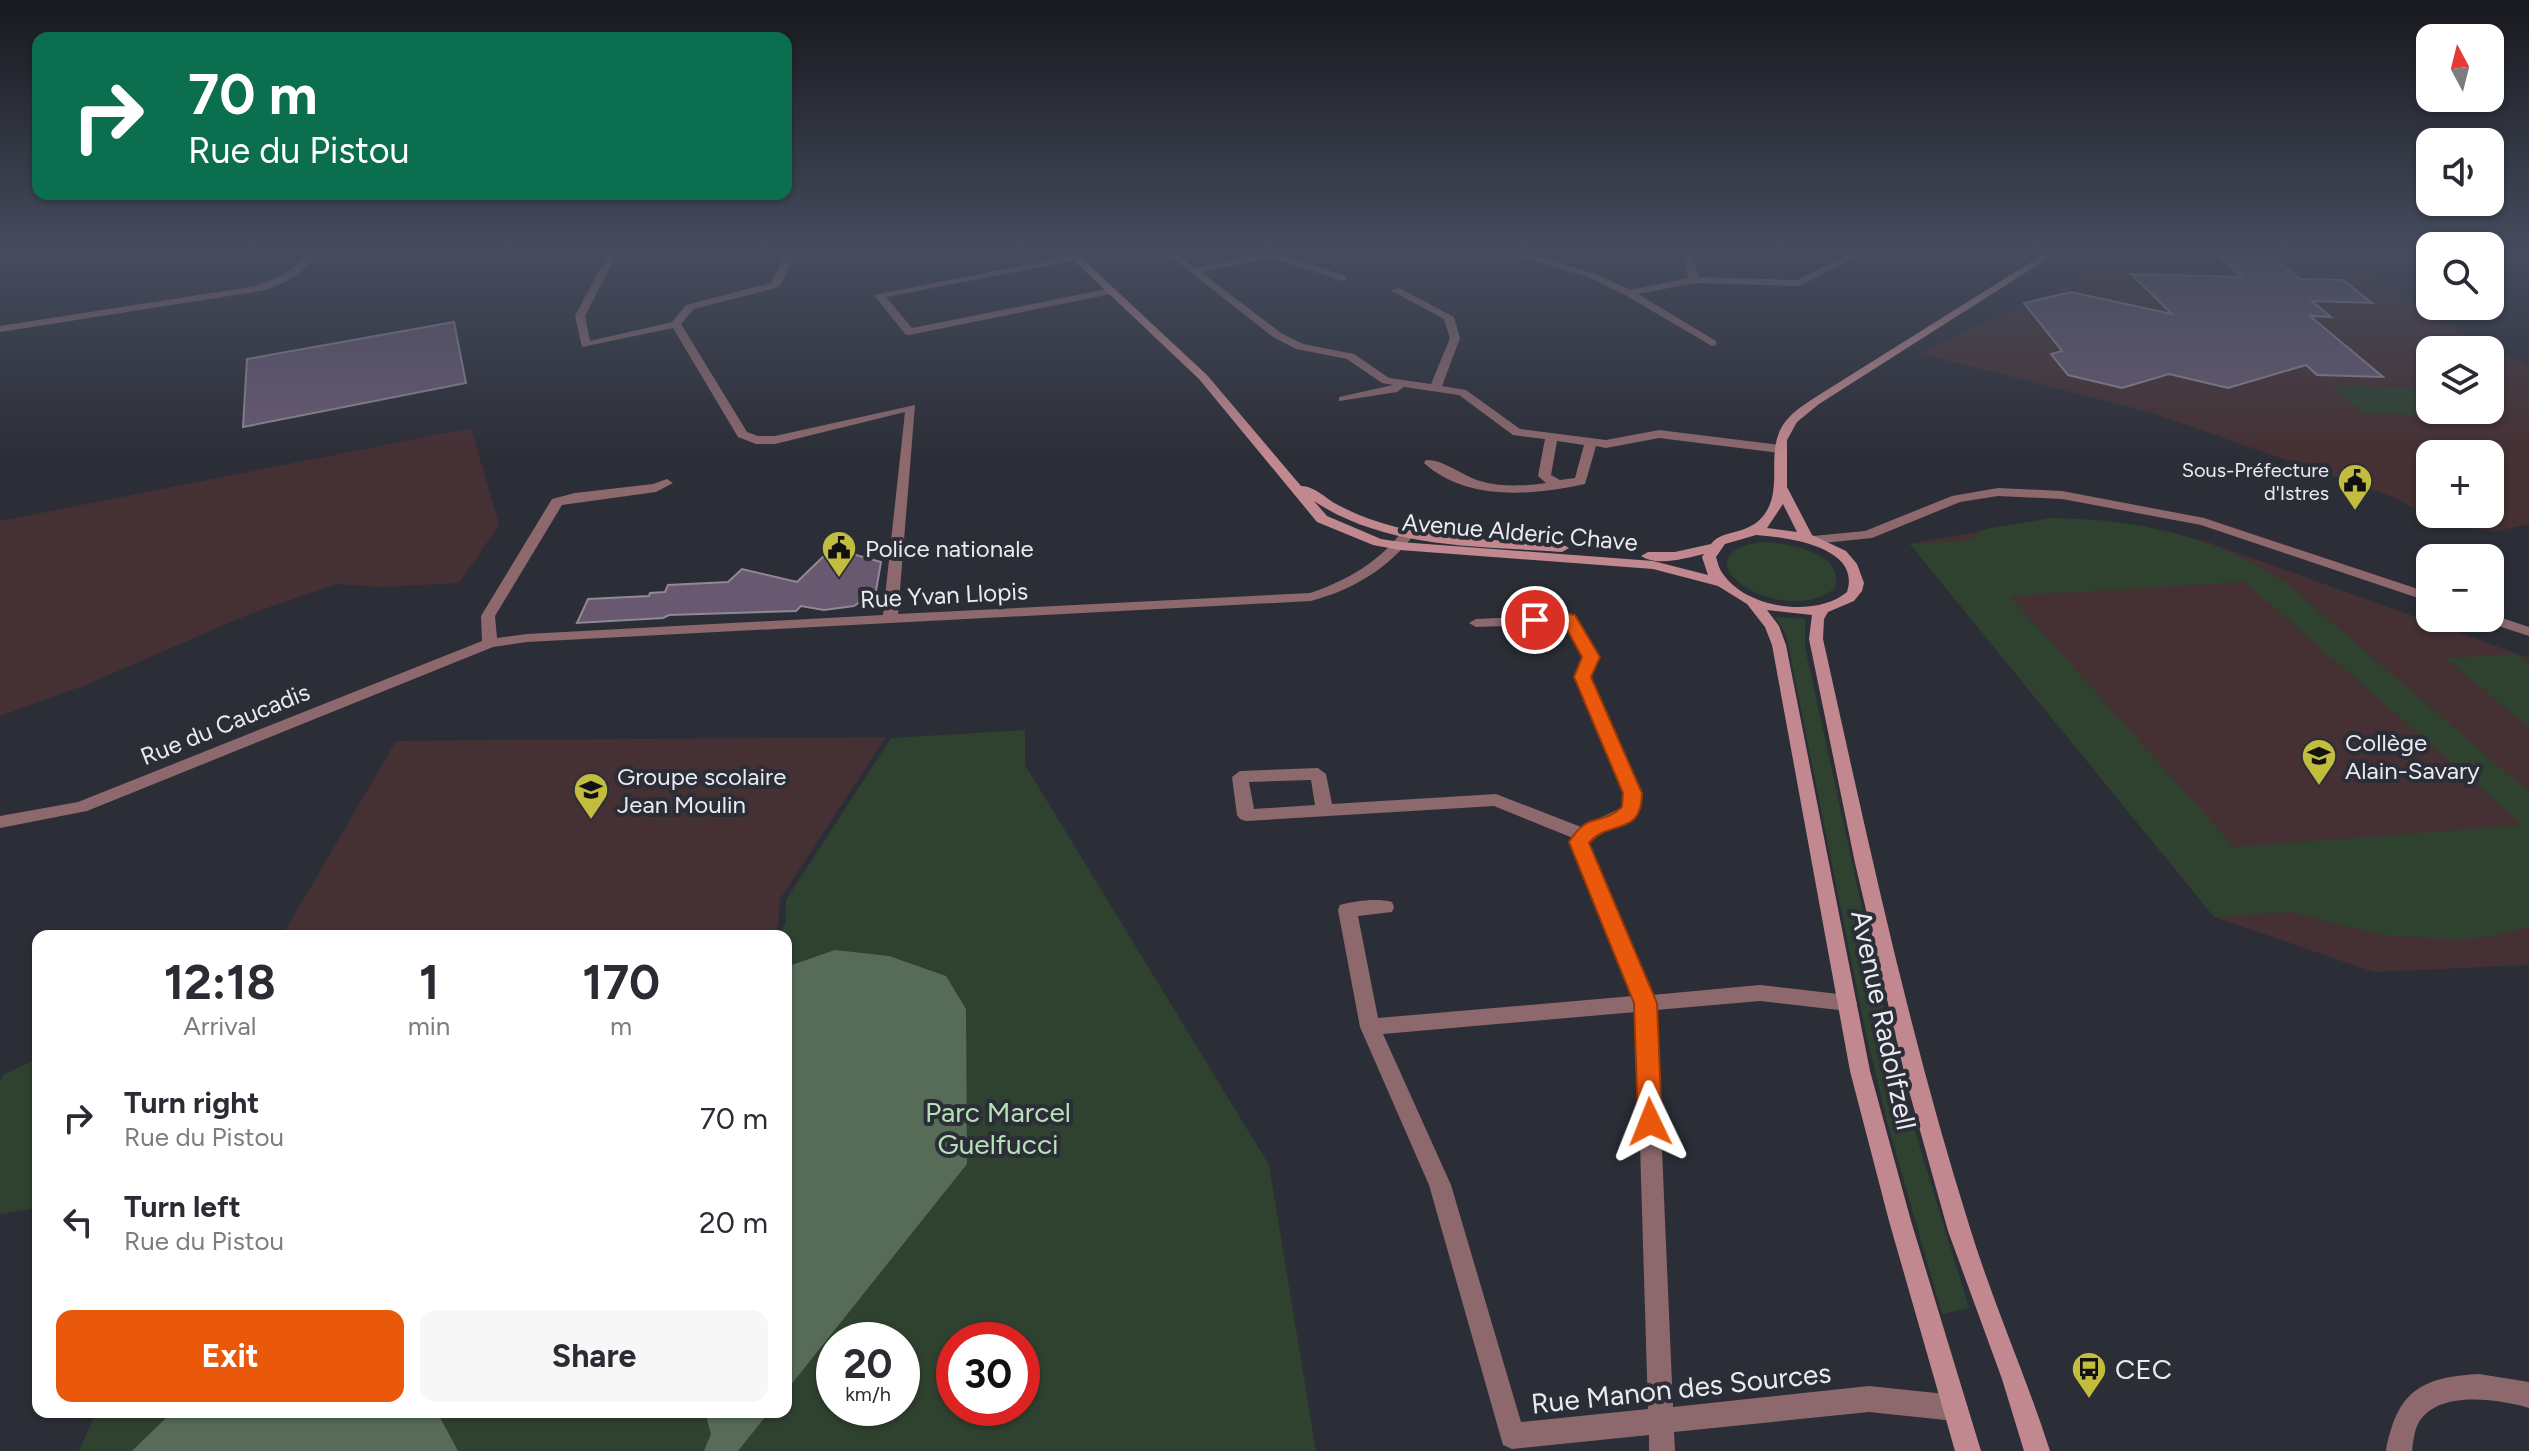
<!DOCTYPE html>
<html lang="en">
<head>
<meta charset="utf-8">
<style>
	body { margin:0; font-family:Figtree,sans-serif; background:#f7f7f7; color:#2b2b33; height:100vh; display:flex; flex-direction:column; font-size:30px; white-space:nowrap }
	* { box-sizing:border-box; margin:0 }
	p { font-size:26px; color:#7c7c81 }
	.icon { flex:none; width:44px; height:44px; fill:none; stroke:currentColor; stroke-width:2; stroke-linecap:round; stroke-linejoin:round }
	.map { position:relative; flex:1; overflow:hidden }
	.details { position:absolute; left:32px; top:930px; width:760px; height:488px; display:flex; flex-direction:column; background:#fff; border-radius:16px; box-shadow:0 2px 6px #0004 }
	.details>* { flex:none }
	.hud { position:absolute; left:32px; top:32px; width:760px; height:168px; border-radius:16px; box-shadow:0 2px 6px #0004; background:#0b6e4f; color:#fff; overflow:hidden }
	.needle { width:52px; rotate:353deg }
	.controls { position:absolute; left:2416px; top:24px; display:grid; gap:16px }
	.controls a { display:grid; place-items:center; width:88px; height:88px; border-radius:16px; background:#fff; box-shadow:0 2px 6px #0004; font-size:40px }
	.speed { position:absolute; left:816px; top:1322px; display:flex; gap:16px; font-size:40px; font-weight:700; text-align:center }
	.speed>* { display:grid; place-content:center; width:104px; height:104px; border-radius:50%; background:#fff; box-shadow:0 2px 6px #0004; line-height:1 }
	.speed small { font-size:20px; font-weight:400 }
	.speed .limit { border:12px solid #d22; background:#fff; color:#111 }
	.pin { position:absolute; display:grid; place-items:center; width:68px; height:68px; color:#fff; margin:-34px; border:4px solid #fff; border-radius:50%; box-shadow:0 2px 8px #0007 }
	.me { position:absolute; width:88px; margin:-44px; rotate:358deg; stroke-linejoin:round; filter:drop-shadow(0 0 6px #0008) }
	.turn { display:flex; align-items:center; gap:28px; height:168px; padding:0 24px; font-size:36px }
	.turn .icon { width:104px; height:104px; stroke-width:2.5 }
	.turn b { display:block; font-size:56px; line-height:68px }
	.eta { display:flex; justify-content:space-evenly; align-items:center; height:136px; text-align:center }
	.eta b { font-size:48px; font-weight:700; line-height:56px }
	.primary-button { display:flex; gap:16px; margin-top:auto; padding:16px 24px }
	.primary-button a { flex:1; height:92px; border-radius:16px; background:#ea580c; color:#fff; font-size:32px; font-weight:700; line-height:92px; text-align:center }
	.primary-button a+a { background:#f7f7f7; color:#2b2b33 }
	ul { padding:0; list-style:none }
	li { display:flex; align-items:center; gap:24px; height:104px; padding:0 24px }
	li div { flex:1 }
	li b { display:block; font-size:30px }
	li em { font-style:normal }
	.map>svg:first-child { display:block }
</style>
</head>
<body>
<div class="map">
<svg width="2529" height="1451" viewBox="0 0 2529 1451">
	<rect width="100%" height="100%" fill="#2c2e37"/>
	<g fill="#453033" fill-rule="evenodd">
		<path d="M 2139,252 L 2330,252 L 2345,256 L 2448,326 L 2529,366 L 2529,524 L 2493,532 L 2442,523 L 2395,498 L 2152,413 L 1919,353 ZM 2430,350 L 2490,350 L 2490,410 L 2430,410 ZM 2430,454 L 2490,454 L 2490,514 L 2430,514 Z"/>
		<polygon points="471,428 499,525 459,583 381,587 337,584 247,615 88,684 0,716 0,521"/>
		<polygon points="2052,518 2202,540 2529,658 2529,965 2374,972 2214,917 1910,544"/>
		<polygon points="886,737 780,899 778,925 773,936 282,936 396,741"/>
	</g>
	<g fill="#2f412f" fill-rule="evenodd">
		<polygon points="2331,385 2430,389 2430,410 2476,410 2486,418 2362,413"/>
		<path d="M 2052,518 C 2138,519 2214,536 2286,583 L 2529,792 L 2529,927 L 2491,937 L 2457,940 L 2381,935 L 2291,912 L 2214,917 L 1910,544 L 1966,541 L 1985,529 ZM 2245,582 L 2522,824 L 2522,825 L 2234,847 L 2010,596 Z"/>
		<path d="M 1761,542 C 1786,543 1848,552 1834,589 C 1781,630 1671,556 1761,542 Z"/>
		<polygon points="1775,617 1805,619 1805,647 1900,1082 1969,1308 1942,1314 1888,1125 1866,1034 1786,634"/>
		<polygon points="2516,654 2529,664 2529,727 2445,658"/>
		<path d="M 1025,730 L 1025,765 L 1269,1165 L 1316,1451 L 79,1451 L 96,1412 L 786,1412 L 786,936 L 779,936 L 786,922 L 786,900 L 891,738 ZM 834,1340 L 902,1340 L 902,1408 L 834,1408 ZM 954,1340 L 1022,1340 L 1022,1408 L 954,1408 Z"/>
		<polygon points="38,1058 38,1208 0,1214 0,1081 3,1075"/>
	</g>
	<g fill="#576c58">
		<polygon points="835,950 889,956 946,976 966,1009 967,1164 786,1391 786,967"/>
		<polygon points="172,1412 437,1412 458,1451 132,1451"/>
		<polygon points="705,1412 769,1412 738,1451 704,1451 711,1434"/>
	</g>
	<g fill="#685971" stroke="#8f8993" stroke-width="2">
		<polygon points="2218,256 2274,258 2300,279 2343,280 2372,303 2312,301 2331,317 2310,316 2383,377 2317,375 2306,365 2228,388 2169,374 2122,388 2068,375 2051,354 2062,351 2024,303 2071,292 2172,314 2131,274 2242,277"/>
		<polygon points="454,322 466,383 243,427 247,359"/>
		<polygon points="838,550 881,562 876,591 854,606 824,610 801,606 796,611 669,615 663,618 577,623 588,599 649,596 650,593 665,592 668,585 728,582 742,569 797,582 826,554"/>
	</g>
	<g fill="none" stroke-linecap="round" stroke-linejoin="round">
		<g fill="#8d696d" fill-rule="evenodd">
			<path d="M 309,252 L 319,252 C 303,273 286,284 261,291 L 0,332 L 0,326 L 256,286 L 286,274 Z"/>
			<path d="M 609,252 L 618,252 L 585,316 L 590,341 L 672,322 L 686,305 L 771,283 L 787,252 L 797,252 L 779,287 L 694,309 L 681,324 L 747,432 L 758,436 L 775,436 L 915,405 L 898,614 L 1310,593 C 1346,581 1380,562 1403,530 L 1413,530 L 1415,533 C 1390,568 1352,590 1311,601 L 527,642 L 493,647 L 87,811 L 0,828 L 0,816 L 78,802 L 482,641 L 481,616 L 552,499 L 575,493 L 653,484 L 667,479 L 673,483 L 656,492 L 562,505 L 495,616 L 497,638 L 527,634 L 883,615 L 905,412 L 775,444 L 756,444 L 738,437 L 673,328 L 582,347 L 575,316 Z"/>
			<path d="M 1165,252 L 1176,252 L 1195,268 L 1273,252 L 1346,276 L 1346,280 L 1343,281 L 1272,258 L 1201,272 L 1281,333 L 1303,344 L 1354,354 L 1389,378 L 1431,384 L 1450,338 L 1444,319 L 1390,290 L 1399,288 L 1454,317 L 1460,338 L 1442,386 L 1466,390 L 1520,429 L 1606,440 L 1659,430 L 1781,445 L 1787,449 L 1781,453 L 1659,438 L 1606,448 L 1596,446 L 1585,484 C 1533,495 1467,502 1424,463 L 1426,460 C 1443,459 1463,476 1480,481 C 1500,487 1519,486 1539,484 L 1546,483 L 1538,476 L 1545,439 L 1513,435 L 1459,395 L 1404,387 L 1397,392 L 1339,401 L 1339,397 L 1393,385 L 1382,383 L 1347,359 L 1296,349 L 1273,337 ZM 1557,441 L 1584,445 L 1575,478 L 1560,480 L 1551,475 Z"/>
			<polygon points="1503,252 1519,252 1594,273 1630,290 1689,278 1681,252 1691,252 1699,277 1797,280 1853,252 1865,252 1799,286 1695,283 1638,294 1716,341 1716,345 1712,346 1625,295 1588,277"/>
			<polygon points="1075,255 1078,256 1078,260 886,297 912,328 1112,288 1116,289 1116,293 909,335 905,334 874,295"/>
			<polygon points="1998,488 2062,491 2204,518 2430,593 2430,602 2201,525 2062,499 1998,496 1960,502 1872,538 1813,544 1806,540 1813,536 1865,531 1952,496"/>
			<polygon points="2490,614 2529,627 2529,636 2483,621 2481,618 2490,618"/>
			<path d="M 1570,615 L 1577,619 L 1599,657 L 1591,677 L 1640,793 C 1641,834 1608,818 1588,842 L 1652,995 L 1760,985 L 1847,995 L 1854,997 L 1857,1003 L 1854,1009 L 1847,1011 L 1760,1001 L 1656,1010 L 1673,1407 L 1869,1386 L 1955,1395 L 1964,1399 L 1968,1408 L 1964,1417 L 1955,1421 L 1869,1412 L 1674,1432 L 1675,1451 L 1649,1451 L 1649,1435 L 1512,1449 L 1503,1445 L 1429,1185 L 1360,1027 L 1338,910 L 1340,905 C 1355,901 1377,898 1392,902 L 1394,907 L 1392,912 L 1358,916 L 1378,1018 L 1633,996 L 1570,842 L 1573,838 L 1494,806 L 1246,821 L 1240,819 L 1237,815 L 1232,777 L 1240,771 L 1318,768 L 1326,774 L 1332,804 L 1496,794 L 1581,827 L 1623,807 L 1624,793 L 1575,677 L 1583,657 L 1565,624 L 1476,627 L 1469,623 L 1476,619 ZM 1311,780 L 1315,805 L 1254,809 L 1249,782 ZM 1636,1012 L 1648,1409 L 1521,1422 L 1451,1185 L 1383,1034 Z"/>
			<path d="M 2479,1374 L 2529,1382 L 2529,1408 C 2498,1399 2434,1389 2417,1426 C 2414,1433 2413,1443 2412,1451 L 2386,1451 C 2397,1392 2420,1377 2479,1374 Z"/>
		</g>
		<path fill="#c1898f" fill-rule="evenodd" d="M 1065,252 L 1075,252 L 1207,375 L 1301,486 C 1315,486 1326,499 1338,505 C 1357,515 1376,522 1396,527 C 1450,540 1507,540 1562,544 L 1569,548 L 1562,552 C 1479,546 1386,549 1314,501 L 1327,516 L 1381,539 L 1400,542 L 1653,561 L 1708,575 L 1702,557 L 1704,554 C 1686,558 1657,567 1641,556 L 1648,552 L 1675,552 L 1711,544 C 1722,529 1748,536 1764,515 C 1784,488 1765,453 1783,425 C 1790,414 1801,407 1811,400 L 2047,252 L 2058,252 L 1819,404 L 1797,422 L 1787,440 L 1787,487 L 1812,535 L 1846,551 L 1857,564 L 1864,583 L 1862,591 L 1854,601 L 1828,612 L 1824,619 L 1823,639 C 1867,836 1909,1035 1970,1228 C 1993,1303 2026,1376 2050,1451 L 2024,1451 L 2002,1379 L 1948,1231 L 1906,1080 L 1855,863 L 1809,639 L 1812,615 L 1767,610 L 1779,626 L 1786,645 L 1870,1071 L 1911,1221 L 1981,1451 L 1955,1451 L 1889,1221 L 1850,1071 L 1772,645 L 1765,627 L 1747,604 L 1718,586 L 1653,569 L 1400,550 L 1373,545 L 1317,522 L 1199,379 ZM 1783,504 L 1797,532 L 1767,528 ZM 1756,535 C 1785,537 1862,546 1847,592 C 1816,618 1747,609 1723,574 C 1719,569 1718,563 1716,557 L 1725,544 Z"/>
	</g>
	<linearGradient id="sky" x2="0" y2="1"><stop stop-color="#18191e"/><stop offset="0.55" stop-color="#454c5e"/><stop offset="1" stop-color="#454c5e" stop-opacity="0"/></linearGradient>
	<rect width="2529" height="456" fill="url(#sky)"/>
	<path fill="#ea580c" stroke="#983908" stroke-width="2" d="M 1570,614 L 1575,615 L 1600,657 L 1591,677 L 1642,793 C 1642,837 1609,819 1589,843 L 1657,1003 L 1662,1122 L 1659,1130 L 1650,1133 L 1642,1130 L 1638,1122 L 1634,1003 L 1569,842 C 1589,810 1600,827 1622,807 L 1623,793 L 1574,677 L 1582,657 L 1564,624 L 1535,625 L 1527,620 L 1535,615 Z"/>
	<defs>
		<symbol id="civic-pin" viewBox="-11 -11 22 30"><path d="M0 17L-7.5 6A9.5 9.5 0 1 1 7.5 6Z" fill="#c3bd3f" stroke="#2c2e37"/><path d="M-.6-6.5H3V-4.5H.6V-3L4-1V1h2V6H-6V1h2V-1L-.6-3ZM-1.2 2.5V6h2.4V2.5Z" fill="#111"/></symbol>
		<symbol id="school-pin" viewBox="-11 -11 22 30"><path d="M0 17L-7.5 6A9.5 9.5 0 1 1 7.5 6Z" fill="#c3bd3f" stroke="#2c2e37"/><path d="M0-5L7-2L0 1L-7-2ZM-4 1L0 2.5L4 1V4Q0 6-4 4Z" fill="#111"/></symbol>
		<symbol id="bus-pin" viewBox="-11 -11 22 30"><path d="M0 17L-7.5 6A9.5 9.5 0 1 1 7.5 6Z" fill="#c3bd3f" stroke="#2c2e37"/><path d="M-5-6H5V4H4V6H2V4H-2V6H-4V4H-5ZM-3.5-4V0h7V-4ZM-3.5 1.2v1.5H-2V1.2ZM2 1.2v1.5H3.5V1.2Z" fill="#111"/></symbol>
	</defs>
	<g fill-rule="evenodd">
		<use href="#civic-pin" x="2335" y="461" width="40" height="54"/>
		<use href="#civic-pin" x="819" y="528" width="40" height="54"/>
		<use href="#school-pin" x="2299" y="736" width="40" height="54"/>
		<use href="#school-pin" x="571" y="770" width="40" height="54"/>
		<use href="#bus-pin" x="2069" y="1349" width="40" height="54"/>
	</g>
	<g text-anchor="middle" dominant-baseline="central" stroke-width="8" stroke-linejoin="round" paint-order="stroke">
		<g font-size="20" fill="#eaebf1" stroke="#2c2e37" text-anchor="end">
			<text x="2329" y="470">Sous-Préfecture<tspan x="2329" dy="23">d'Istres</tspan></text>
		</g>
		<g font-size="24" fill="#eaebf1" stroke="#2c2e37">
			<text transform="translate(1520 532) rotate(5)">Avenue Alderic Chave</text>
			<text transform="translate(944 595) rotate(-3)">Rue Yvan Llopis</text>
			<text transform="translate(225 724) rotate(-22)">Rue du Caucadis</text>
		</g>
		<g font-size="24" fill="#eaebf1" stroke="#2c2e37" text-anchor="start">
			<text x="865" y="548">Police nationale</text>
			<text x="2345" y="742">Collège<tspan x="2345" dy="28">Alain-Savary</tspan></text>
			<text x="617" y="776">Groupe scolaire<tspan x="617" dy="28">Jean Moulin</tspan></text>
		</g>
		<g font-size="28" fill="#eaebf1" stroke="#2c2e37">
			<text transform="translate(1884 1020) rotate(78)">Avenue Radolfzell</text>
			<text transform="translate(1681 1388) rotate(-6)">Rue Manon des Sources</text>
		</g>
		<g font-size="28" fill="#b6e0b7" stroke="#2c2e37">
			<text x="998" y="1112">Parc Marcel<tspan x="998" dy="32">Guelfucci</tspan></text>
		</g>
		<g font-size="28" fill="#eaebf1" stroke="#2c2e37" text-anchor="start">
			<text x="2115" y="1369">CEC</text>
		</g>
	</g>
</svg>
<div class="controls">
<a><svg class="needle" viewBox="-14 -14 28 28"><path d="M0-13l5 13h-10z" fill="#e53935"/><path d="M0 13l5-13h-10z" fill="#7c7c81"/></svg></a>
<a><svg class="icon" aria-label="sound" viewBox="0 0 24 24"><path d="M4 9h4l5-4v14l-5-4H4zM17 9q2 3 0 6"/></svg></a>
<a><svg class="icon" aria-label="search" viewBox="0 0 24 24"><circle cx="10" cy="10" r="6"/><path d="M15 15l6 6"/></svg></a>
<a><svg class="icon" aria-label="layers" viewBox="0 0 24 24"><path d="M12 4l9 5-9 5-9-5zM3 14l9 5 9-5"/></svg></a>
<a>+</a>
<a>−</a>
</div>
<div class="speed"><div>20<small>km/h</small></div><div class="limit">30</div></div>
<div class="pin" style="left:1535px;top:620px;background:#d93025"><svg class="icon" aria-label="arrive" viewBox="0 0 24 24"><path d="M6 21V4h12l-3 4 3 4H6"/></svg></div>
<svg class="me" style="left:1650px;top:1122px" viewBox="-20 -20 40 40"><path d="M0-17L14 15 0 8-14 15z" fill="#ea580c" stroke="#fff" stroke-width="4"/></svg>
<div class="hud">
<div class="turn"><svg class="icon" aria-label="right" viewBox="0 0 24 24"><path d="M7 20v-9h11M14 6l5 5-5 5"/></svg><div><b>70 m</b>Rue du Pistou</div></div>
</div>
<section class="details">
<div class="eta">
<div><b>12:18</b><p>Arrival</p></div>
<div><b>1</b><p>min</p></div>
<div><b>170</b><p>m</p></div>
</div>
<ul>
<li><svg class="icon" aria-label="right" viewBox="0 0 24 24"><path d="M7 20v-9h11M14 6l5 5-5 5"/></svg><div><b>Turn right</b><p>Rue du Pistou</p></div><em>70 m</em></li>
<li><svg class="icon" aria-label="left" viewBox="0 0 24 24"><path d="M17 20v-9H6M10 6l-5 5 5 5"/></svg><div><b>Turn left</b><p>Rue du Pistou</p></div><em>20 m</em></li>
</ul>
<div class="primary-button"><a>Exit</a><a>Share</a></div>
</section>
</div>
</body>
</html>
